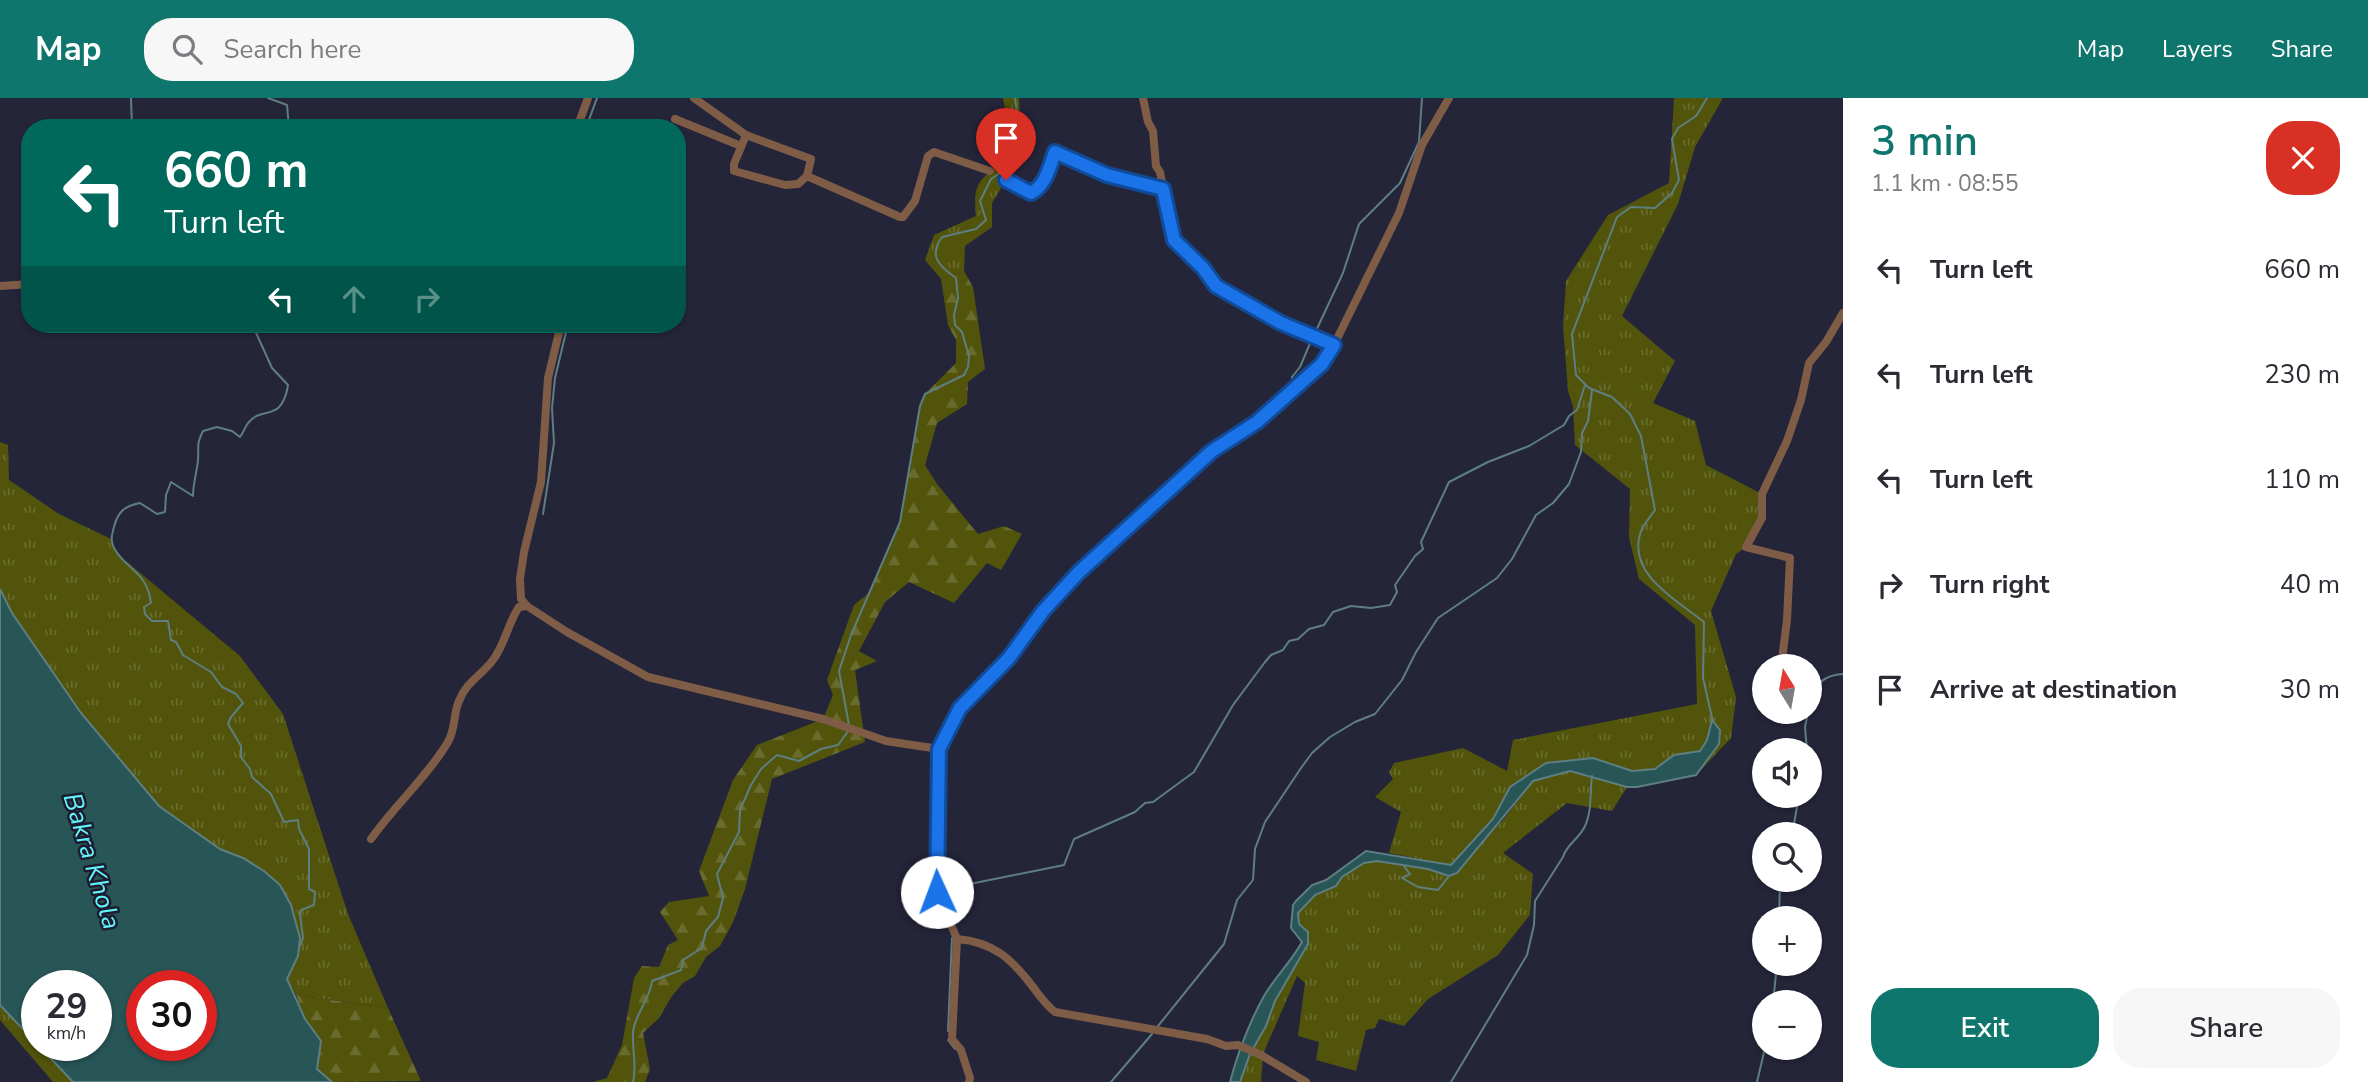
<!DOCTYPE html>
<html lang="en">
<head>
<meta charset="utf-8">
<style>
	body { margin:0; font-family:"Nunito Sans",sans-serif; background:#f7f7f7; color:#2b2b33; height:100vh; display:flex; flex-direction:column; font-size:26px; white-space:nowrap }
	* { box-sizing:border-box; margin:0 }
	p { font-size:23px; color:#7c7c81 }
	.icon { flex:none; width:38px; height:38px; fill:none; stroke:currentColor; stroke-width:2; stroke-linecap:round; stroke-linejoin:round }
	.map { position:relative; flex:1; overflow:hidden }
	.drawer { display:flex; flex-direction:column; background:#fff; width:525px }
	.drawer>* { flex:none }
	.top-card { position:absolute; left:21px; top:21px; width:665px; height:214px; border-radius:28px; box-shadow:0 2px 5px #0004; background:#00695c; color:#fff; overflow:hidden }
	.needle { width:46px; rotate:349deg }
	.controls { position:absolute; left:1752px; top:556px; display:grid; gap:14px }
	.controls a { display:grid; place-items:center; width:70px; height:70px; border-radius:50%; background:#fff; box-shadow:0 2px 5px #0004; font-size:35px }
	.speed { position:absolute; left:21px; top:872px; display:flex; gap:14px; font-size:35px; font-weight:700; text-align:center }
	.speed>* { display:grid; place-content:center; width:91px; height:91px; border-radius:50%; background:#fff; box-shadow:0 2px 5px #0004; line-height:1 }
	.speed small { font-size:18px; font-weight:400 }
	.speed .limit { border:10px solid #d22; background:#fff; color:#111 }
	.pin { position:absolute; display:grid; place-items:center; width:60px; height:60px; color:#fff; margin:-72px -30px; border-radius:50% 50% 50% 0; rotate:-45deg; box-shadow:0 0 7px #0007 }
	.pin .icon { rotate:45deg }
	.me { position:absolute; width:77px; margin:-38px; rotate:358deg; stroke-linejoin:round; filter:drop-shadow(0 0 5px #0008) }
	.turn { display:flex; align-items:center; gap:24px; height:147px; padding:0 28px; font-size:32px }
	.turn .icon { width:91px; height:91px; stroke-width:2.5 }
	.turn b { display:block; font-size:49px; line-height:60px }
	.lanes { display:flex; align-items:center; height:66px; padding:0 28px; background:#0003; justify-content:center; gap:35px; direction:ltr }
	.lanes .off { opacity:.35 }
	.round { display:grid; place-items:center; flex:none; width:74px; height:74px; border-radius:28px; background:#f7f7f7 }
	.head { display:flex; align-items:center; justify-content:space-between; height:119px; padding:0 28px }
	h1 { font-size:42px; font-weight:600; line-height:52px; color:#0f766e }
	.action { display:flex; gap:14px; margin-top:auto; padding:14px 28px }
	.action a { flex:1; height:80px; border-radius:28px; background:#0f766e; color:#fff; font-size:28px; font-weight:600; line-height:80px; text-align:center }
	.action a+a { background:#f7f7f7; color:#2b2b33 }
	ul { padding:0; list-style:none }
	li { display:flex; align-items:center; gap:21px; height:105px; padding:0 28px }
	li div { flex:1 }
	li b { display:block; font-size:26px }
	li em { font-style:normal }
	header { display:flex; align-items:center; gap:42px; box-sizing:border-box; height:98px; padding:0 35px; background:#0f766e; color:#fff }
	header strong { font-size:33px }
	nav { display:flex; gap:38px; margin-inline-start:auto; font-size:24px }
	.search { width:490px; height:63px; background:#f7f7f7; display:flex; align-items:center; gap:18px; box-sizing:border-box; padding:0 24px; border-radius:28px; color:#7c7c81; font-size:26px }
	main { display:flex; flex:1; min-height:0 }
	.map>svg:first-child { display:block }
</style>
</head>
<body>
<header>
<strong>Map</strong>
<div class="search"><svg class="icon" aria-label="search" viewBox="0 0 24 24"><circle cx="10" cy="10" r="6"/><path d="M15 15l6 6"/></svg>Search here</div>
<nav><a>Map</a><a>Layers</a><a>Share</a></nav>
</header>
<main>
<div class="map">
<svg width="1843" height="984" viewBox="0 0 1843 984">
	<defs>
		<pattern id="grass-tufts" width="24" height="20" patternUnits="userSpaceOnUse" patternTransform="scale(1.75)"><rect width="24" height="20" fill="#51540a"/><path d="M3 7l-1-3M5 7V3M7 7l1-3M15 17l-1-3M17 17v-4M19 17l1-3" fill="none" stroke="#696c2e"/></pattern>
		<pattern id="forest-firs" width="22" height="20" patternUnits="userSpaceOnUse" patternTransform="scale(1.75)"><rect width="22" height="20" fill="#51540a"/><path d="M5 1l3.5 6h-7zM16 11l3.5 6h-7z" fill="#696c2e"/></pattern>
	</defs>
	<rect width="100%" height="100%" fill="#25253a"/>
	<g fill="url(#grass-tufts)">
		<path d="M 1003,0 L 1019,0 L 1021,33 L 1006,71 L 1006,82 L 992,105 L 992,129 L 965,148 L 964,173 L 941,181 L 925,162 L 934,137 L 976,118 C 973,88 977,83 1001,65 L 1008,27 Z"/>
		<polygon points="1674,0 1723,0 1695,49 1678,106 1622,218 1675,263 1653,305 1695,323 1706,367 1762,396 1762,420 1746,449 1736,456 1711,513 1736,599 1731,640 1696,677 1719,646 1713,622 1707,642 1700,653 1674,657 1655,671 1632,673 1593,660 1546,665 1510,689 1493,721 1451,767 1389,755 1401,714 1375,699 1393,681 1389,674 1394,665 1463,650 1507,673 1513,642 1697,606 1695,527 1639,481 1629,439 1630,391 1575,347 1573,308 1568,293 1563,228 1566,183 1608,117 1669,85"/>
		<polygon points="0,344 8,347 9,382 59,416 111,441 113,449 121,459 240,558 283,616 348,816 388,910 296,897 287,881 298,858 297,825 280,787 264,773 243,760 220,752 159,708 81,615 12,515 0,491"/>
		<polygon points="1570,673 1627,689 1612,713 1567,705 1503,755 1533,776 1530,817 1498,857 1428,901 1404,928 1379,921 1375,930 1366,932 1356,973 1316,962 1319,944 1298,938 1305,885 1297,878 1263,956 1261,984 1240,984 1250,956 1266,928 1275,903 1308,846 1299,826 1298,815 1315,797 1336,788 1342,779 1364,765 1377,763 1428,771 1449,778 1503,722 1533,683"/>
		<polygon points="0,907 73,984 53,984 0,922"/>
	</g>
	<g fill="url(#forest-firs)">
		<polygon points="964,173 973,189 985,271 968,284 967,306 937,325 925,367 937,386 978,436 1004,428 1022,436 1001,472 987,465 954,505 909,484 885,504 859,553 877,563 855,572 865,644 772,681 745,791 733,824 720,848 706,859 695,878 683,885 672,898 659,920 643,935 650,971 645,984 593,984 607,980 622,947 634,880 642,868 659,869 668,847 678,842 660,814 669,804 709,798 699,773 733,682 757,647 823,621 833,597 827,582 854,507 870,494 900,424 920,308 925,296 956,265 956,242 948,227 941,181"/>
		<polygon points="296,897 388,910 421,983 332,984 317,971 321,943 305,921"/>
	</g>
	<g fill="#285556" stroke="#5e7e82" stroke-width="2" fill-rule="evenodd">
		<path d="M 0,491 L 12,515 L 81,615 L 159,708 L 220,751 L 243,760 L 264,773 L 280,787 L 291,807 L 300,840 L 298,858 L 287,881 L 305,921 L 321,943 L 317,971 L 332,984 L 73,984 L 38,947 L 96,947 L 96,887 L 37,887 L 37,946 L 0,907 ZM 142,887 L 201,887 L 201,947 L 142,947 Z"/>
		<path d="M 1712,622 L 1720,632 L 1719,646 L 1696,677 L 1637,689 L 1627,689 L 1570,673 L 1533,683 L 1457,775 L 1449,778 L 1428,771 L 1377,763 L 1364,765 L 1342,779 L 1336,788 L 1315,797 L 1298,815 L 1299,826 L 1308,834 L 1308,846 L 1275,903 L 1266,928 L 1250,956 L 1240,984 L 1230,984 C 1238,954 1249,925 1264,898 C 1275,879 1291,864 1302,844 L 1291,830 L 1293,807 L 1296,803 L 1312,787 L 1326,782 L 1366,753 L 1451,767 L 1493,721 L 1510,689 L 1546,665 L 1593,660 L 1632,673 L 1655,671 L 1674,657 L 1700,653 L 1707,642 Z"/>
	</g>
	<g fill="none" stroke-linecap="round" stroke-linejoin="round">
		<g stroke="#5e7e82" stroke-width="2">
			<polyline points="131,0 132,30"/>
			<polyline points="268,0 287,7 289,30"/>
			<path d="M 1707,0 L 1696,18 L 1678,30 L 1672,41 L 1679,82 L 1672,95 L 1655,110 L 1631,109 L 1617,119 L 1572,236 L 1576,277 L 1589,290 L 1612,299 L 1630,316 L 1641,338 L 1655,412 C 1650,419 1642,428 1640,436 C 1628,477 1678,503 1704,524 L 1703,580 L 1713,624"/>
			<polyline points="586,30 597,0"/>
			<path d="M 252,226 L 272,270 L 288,287 C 282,325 262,308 249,324 C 245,328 244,334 240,339 L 232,333 L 217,329 L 203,333 C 196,347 199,348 198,362 C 197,374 193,385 193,398 L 171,384 L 166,397 L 165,414 L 157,416 L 140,405 C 125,408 118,413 114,429 C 112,436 110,443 114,450 C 126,472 147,473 151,505 L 144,509 L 145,516 L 152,523 L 168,523 L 171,542 L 176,544 L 183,557 L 211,574 L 222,589 L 236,596 L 243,605 L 231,619 L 228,626 L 241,648 L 241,659 L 250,671 L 252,679 L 271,696 L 284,724 L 298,722 L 299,731 L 309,751 L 309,791 L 315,794 L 314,807 L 301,812 L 300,815 L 303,840 L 299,850"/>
			<polyline points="1315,235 1343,175 1359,126 1400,85 1419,44 1422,0"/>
			<polyline points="1217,345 1257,316 1294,285 1292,279 1300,269 1311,243"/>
			<polyline points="543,416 554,345 552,310 555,280 568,226"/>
			<polyline points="1118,433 1176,380"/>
			<polyline points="1008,554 1048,499 1070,478"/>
			<path d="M 1810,605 C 1814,586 1824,577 1843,576"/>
			<polyline points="957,607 960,601 1002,561"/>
			<path d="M 849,627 L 839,573 L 851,537 L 900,424 L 920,308 L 925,296 L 964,277 L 968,269 L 969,258 L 962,234 L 955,227 L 954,217 L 958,200 L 956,180 C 939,168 928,158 942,139 L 976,131 L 986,122 L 980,103 L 991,81 L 1006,71 L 1011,61 L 1018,24 L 1015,0"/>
			<polyline points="935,647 951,618"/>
			<polyline points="1807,653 1805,629 1808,614"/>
			<polyline points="932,734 933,652"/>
			<polyline points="1792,737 1799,698"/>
			<polyline points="1404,768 1410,776 1402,780 1418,789 1438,792 1449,778"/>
			<polyline points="940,792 1064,767 1074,741 1135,714 1145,705 1153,704 1194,674 1233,607 1265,564 1271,557 1283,552 1289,543 1298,541 1309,531 1324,527 1333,514 1351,508 1371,510 1390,507 1397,494 1395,487 1415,458 1423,451 1421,444 1449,384 1488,364 1529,348 1564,327 1569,318 1577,312 1585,287"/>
			<polyline points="1779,821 1780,782"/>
			<polyline points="1773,905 1777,866"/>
			<polyline points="1158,928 1224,846 1237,802 1253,782 1255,751 1265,724 1301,670 1312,655 1330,639 1355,624 1375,616 1402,582 1416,554 1438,520 1497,480 1512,461 1536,417 1553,405 1569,386 1581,354 1582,335 1588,323 1592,292"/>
			<polyline points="948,933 952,840"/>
			<polyline points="948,942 955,951"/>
			<path d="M 633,984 C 637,967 632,952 633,934 C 635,916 650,901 652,883 L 681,872 L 683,862 L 702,850 L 706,833 L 718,819 L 723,800 L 717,776 L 739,734 L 740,712 L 751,687 L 761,671 L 777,657 L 799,663 L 821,651 L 838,647 L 849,632"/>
			<polyline points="1111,984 1152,936"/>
			<path d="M 1451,984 L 1527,857 L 1534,827 L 1535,803 L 1563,759 C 1566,747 1580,740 1585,728 C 1592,713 1590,694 1592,678"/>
			<polyline points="1757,984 1765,950"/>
		</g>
		<g stroke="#7f5c46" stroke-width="8">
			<polyline points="694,0 746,37 811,61 807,78 900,119 903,119 915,103 928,58 934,54 990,73"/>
			<polyline points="1143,0 1148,24 1153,33 1156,68 1160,74 1174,142 1203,170 1216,188 1281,225 1334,247"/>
			<polyline points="675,21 741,48"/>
			<polyline points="577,30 588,0"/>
			<polyline points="746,37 734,66 734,73 785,87 798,86 807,78"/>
			<path d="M 1006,82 L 1031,95 C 1046,87 1049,69 1055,54 L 1107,77 L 1163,91"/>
			<polyline points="0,188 30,186"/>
			<polyline points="561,226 548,280 541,384 524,454 520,481 521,501 527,508 567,534 648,579 823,621 886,643 939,651"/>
			<polyline points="1781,569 1787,522 1790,460 1746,449 1762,420 1762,396 1787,343 1801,302 1809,265 1826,244 1843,215"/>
			<path d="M 371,741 C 395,707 427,679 448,644 C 456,630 453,616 459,603 C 466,584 482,577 493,562 C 505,546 508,525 519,509 L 527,508"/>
			<path d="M 957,841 C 993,844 1011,860 1033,889 C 1040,898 1045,906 1055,914 L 1207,941 L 1226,948 L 1238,947 L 1261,957 L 1306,984"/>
			<polyline points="969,984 970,980 961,952 952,941 957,841 937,794 935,753 939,651 959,610 1008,560 1043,513 1079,474 1212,353 1257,324 1303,283 1322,266 1334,247 1399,115 1422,47 1449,0"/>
		</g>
	</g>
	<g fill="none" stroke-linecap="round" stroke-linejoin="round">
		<defs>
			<path id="route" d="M 937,794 L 939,651 L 960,610 L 1009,560 L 1043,513 L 1079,474 L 1212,353 L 1257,324 L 1303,283 L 1322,266 L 1334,247 L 1281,225 L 1216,188 L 1203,170 L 1174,142 L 1163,91 L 1107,77 L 1055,54 C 1049,70 1046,87 1031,95 L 1006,82"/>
		</defs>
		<use href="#route" stroke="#114b97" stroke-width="18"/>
		<use href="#route" stroke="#1a73e8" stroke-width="12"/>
	</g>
	<g text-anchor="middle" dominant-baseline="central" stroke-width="5" stroke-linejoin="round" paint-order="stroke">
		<g font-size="26" font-style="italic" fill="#63f5f9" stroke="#1c1b30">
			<text transform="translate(92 763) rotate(73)">Bakra Khola</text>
		</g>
	</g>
</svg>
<div class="controls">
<a><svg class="needle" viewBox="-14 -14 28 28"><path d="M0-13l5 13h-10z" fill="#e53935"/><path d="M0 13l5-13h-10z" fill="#7c7c81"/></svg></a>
<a><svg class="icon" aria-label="sound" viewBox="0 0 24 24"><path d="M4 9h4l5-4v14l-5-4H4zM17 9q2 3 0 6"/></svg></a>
<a><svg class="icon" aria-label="search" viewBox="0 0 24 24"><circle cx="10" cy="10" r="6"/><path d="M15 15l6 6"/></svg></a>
<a>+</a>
<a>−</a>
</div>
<div class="speed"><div>29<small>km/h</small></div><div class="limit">30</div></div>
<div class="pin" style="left:1006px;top:82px;background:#d93025"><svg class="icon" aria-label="arrive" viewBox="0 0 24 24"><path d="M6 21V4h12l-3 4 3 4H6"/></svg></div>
<svg class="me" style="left:937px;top:794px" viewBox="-20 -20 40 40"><circle r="19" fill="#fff"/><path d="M0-13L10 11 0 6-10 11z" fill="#1a73e8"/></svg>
<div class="top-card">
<div class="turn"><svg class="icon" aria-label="left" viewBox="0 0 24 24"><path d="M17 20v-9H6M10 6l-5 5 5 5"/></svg><div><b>660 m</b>Turn left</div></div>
<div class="lanes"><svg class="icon" aria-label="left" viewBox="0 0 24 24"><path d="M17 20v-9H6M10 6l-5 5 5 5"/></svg><svg class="icon off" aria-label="ahead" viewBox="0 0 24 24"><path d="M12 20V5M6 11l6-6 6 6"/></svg><svg class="icon off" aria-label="right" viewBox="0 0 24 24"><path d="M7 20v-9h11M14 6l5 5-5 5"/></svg></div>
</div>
</div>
<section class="drawer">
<div class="head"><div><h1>3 min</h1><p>1.1 km · 08:55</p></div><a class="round" style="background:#d93025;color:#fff"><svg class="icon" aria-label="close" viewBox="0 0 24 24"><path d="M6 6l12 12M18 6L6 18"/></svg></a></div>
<ul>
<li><svg class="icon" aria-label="left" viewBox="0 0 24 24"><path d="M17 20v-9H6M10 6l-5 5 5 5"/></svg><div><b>Turn left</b></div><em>660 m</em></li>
<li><svg class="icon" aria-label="left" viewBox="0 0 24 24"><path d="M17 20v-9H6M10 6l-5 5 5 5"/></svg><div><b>Turn left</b></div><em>230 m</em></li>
<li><svg class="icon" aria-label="left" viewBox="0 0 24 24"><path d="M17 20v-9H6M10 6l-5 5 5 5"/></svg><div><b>Turn left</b></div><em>110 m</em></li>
<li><svg class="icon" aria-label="right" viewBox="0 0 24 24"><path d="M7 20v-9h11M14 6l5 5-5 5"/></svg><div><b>Turn right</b></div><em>40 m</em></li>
<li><svg class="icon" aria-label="arrive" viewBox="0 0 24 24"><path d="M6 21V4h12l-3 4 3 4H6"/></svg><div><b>Arrive at destination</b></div><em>30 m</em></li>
</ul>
<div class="action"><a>Exit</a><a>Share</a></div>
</section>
</main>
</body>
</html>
